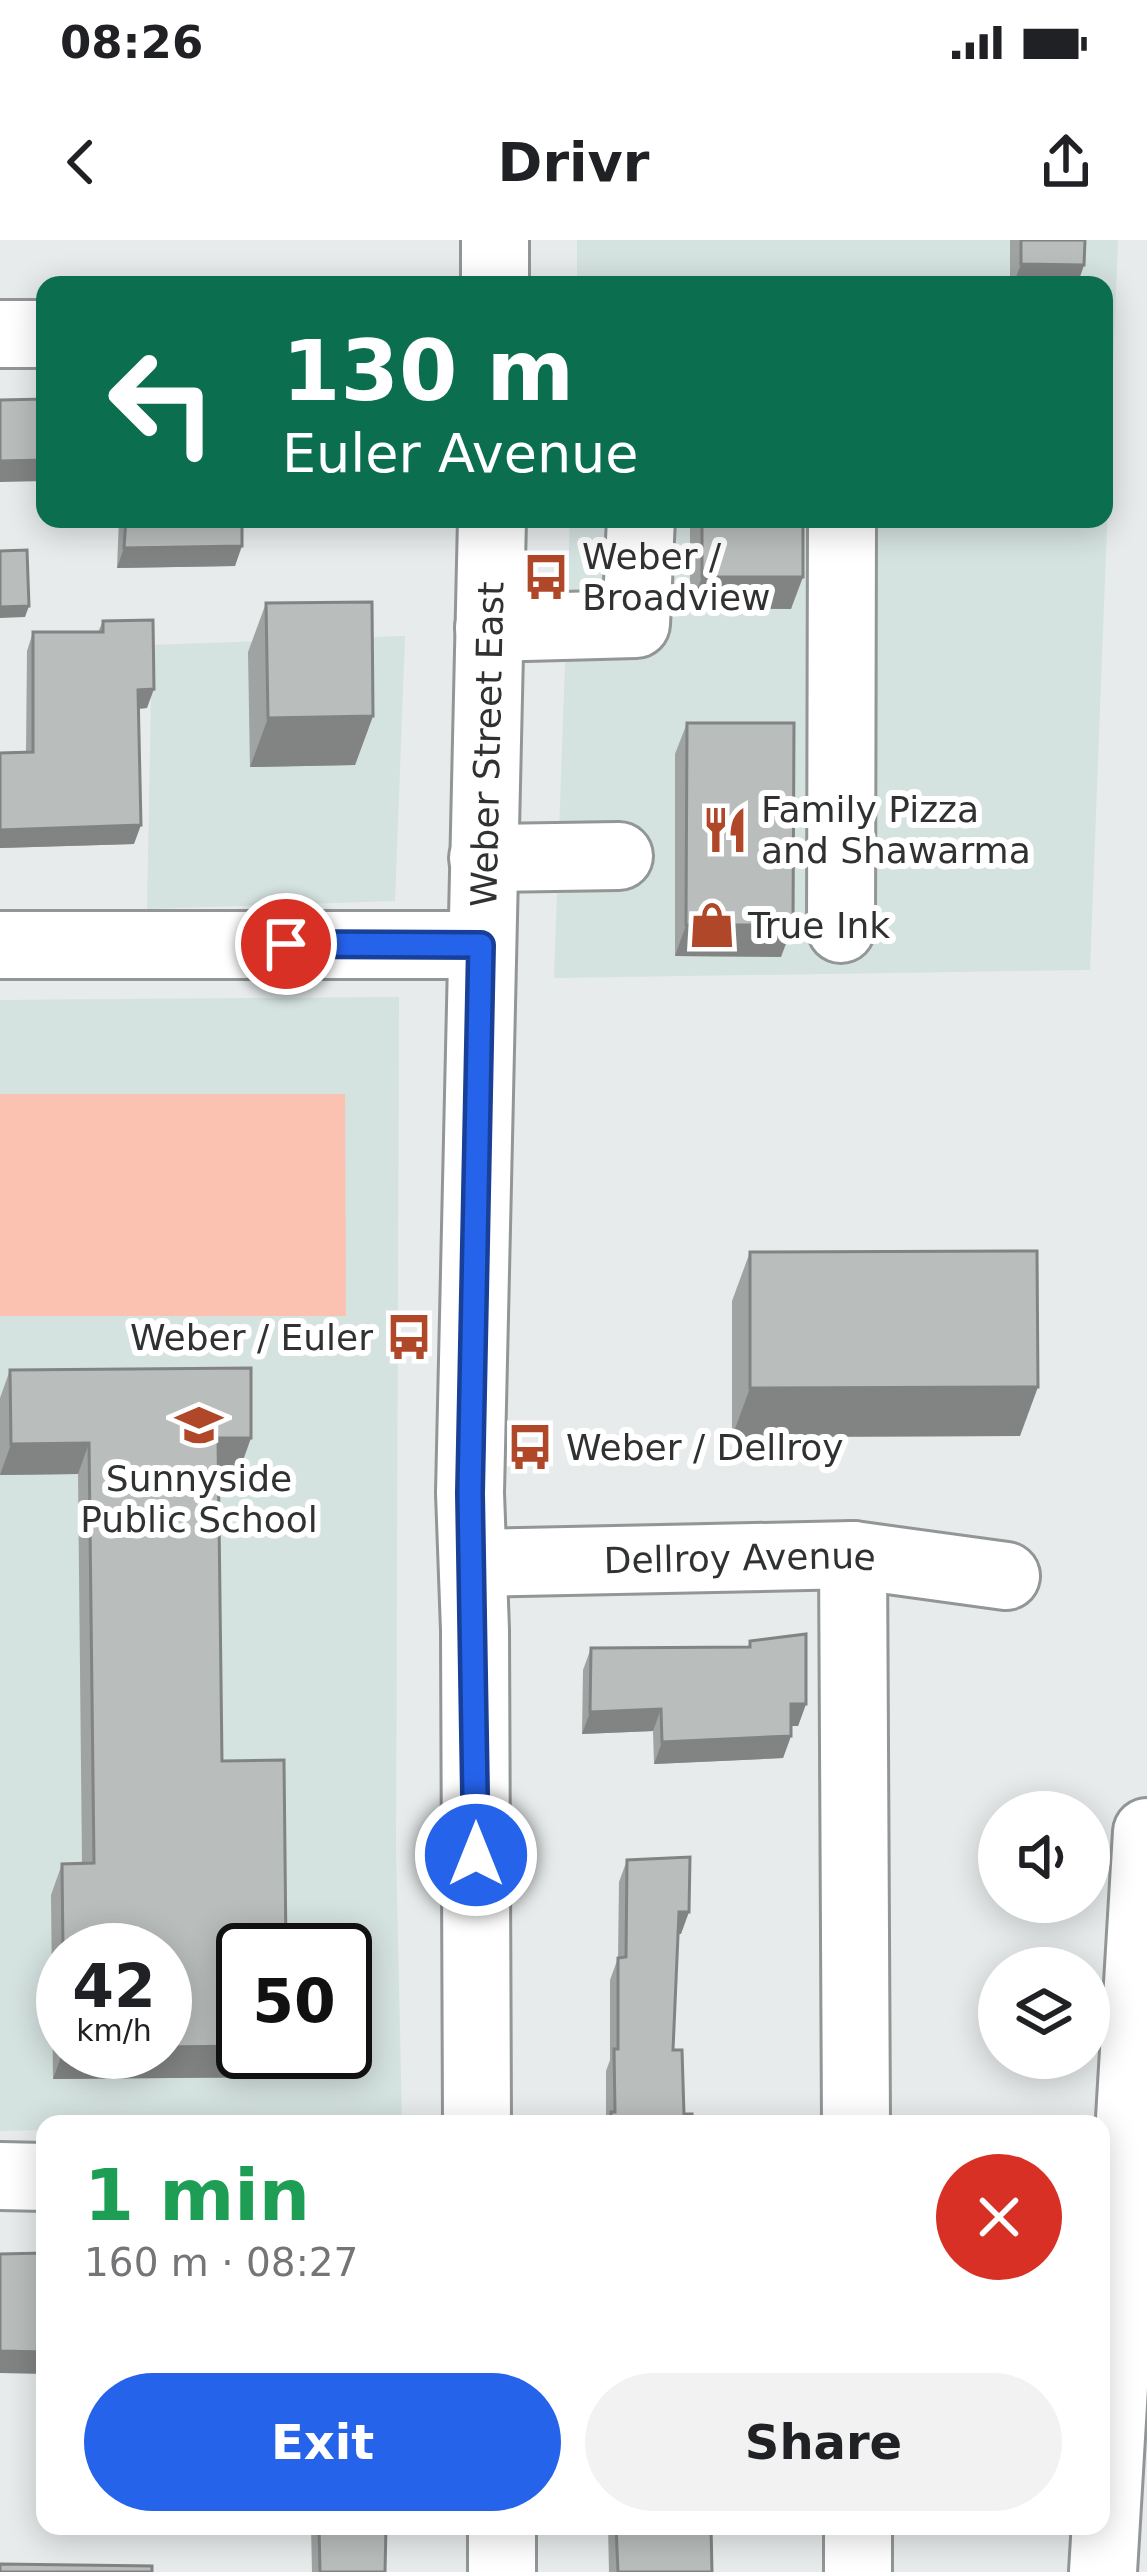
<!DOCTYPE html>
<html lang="en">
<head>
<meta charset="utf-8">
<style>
	body { margin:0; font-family:"DejaVu Sans",sans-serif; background:#f2f2f2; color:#202124; height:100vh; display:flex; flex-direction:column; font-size:45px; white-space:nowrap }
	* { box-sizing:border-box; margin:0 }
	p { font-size:39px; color:#757577 }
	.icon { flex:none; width:66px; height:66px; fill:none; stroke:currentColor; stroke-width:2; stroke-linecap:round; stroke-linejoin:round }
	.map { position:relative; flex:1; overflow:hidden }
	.details { position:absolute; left:36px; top:1875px; width:1074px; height:420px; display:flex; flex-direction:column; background:#fff; border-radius:24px; box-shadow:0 6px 30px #0003 }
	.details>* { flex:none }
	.guide { position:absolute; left:36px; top:36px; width:1077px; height:252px; border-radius:24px; box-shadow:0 6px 30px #0003; background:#0b6e4f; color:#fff; overflow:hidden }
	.tools { position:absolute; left:978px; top:1551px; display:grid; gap:24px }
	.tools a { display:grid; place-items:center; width:132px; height:132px; border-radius:50%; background:#fff; box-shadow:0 6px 30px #0003; font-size:60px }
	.speed { position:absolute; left:36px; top:1683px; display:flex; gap:24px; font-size:60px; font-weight:700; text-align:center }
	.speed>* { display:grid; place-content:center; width:156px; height:156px; border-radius:50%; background:#fff; box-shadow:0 6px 30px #0003; line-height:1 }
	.speed small { font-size:30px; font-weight:400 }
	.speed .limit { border:6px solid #111; border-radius:18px; background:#fff; color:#111 }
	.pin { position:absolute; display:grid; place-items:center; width:102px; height:102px; color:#fff; margin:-51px; border:6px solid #fff; border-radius:50%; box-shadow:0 3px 12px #0007 }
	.me { position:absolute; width:132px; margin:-66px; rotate:0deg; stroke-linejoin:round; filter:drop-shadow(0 0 9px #0008) }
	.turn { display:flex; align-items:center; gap:42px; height:252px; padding:0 48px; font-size:54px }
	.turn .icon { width:156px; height:156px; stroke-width:2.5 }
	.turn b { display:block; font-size:84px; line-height:102px }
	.round { display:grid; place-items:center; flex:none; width:126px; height:126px; border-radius:63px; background:#f2f2f2 }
	.summary { display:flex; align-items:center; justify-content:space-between; height:204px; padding:0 48px }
	h1 { font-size:72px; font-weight:800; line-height:90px; color:#1e9e55 }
	.button { display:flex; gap:24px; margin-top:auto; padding:24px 48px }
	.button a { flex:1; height:138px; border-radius:72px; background:#2563eb; color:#fff; font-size:48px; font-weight:800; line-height:138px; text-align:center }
	.button a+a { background:#f2f2f2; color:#202124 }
	.status { display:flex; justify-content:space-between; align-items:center; height:84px; padding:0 60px; background:#fff; direction:ltr }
	.status svg { height:33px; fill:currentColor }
	header { display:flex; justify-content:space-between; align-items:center; height:156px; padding:0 48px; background:#fff; font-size:54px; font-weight:800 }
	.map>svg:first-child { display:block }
</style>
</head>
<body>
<div class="status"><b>08:26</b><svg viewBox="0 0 49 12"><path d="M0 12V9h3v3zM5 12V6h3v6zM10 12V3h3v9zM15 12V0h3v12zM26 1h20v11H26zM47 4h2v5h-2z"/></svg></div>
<header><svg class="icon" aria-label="back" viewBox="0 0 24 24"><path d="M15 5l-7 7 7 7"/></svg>Drivr<svg class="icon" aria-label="share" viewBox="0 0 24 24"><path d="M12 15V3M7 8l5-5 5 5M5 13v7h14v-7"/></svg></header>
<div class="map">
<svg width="1147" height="2332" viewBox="0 0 1147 2332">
	<rect width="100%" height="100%" fill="#e7ebeb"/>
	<g fill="#d4e2e0" fill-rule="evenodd">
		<polygon points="577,0 1118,0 1090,730 554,738 570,279 1104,279 1104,45 577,45"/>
		<polygon points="405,396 395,661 147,669 152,405"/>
		<path d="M 399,757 L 396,1610 L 402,1884 L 45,1884 L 45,1890 L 0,1891 L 0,760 ZM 63,1710 L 165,1710 L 165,1812 L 63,1812 ZM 243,1710 L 345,1710 L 345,1812 L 243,1812 Z"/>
	</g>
	<polygon fill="#fbc2b1" points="0,854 345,854 346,1076 0,1076"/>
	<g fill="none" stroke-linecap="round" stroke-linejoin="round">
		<defs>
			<g id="minor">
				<polyline points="0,94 45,94"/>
				<polyline points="489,388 636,384 641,279"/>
				<polyline points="483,618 619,616"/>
				<polyline points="841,689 842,279"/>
				<polyline points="0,705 480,705"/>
				<polyline points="853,1315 856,1884"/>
				<path id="s1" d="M 473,1323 L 853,1315 L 1006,1336"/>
				<polyline points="0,1936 45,1937"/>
				<polyline points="858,2286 858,2332"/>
			</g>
			<g id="major">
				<polyline points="495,0 495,45"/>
				<path id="s2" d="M 477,1884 L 475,1390 L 470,1253 L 492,279"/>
				<polyline points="502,2332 502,2286"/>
			</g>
			<polyline id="highway" points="1103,2332 1147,1592"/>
		</defs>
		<use href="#minor" stroke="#929696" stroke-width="72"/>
		<use href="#major" stroke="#929696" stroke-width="72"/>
		<use href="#highway" stroke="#929696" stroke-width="72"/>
		<use href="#minor" stroke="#fff" stroke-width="66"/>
		<use href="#major" stroke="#fff" stroke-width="66"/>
		<use href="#highway" stroke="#fff" stroke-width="66"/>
	</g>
	<g fill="#9fa3a2" fill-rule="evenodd">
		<polygon points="1010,0 1085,0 1084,25 1077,45 1010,45"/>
		<polygon points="119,279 242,279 235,326 117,328"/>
		<polygon points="690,279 803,279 791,369 690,368"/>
		<polygon points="266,363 373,476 355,525 250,527 248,412"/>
		<polygon points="103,381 147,468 139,469 134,604 0,608 0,513 26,512 27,411 33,392 98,392"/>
		<polygon points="687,483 781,717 675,716 675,514"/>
		<polygon points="750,1012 1020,1196 732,1197 732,1061"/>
		<path d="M 10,1130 L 240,1229 L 218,1229 L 222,1521 L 276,1837 L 53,1839 L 51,1655 L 62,1624 L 82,1623 L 78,1234 L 0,1235 L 0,1158 ZM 63,1710 L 165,1812 L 63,1812 Z"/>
		<polygon points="750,1401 806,1464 798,1486 791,1486 791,1496 783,1518 654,1524 653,1491 582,1494 583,1430 591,1408 748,1407"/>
		<polygon points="627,1620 681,1694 678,1694 673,1810 684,1874 692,1884 606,1884 606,1831 610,1820 610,1740 618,1718 619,1642"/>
		<polygon points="311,2286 386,2286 385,2332 312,2332"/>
		<polygon points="608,2286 711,2286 712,2332 609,2332"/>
	</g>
	<g fill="#828484">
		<polygon points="1021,24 1084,25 1077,45 1013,45"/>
		<polygon points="45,220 45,241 0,242 0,221"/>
		<polygon points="242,306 235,326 117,328 124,308"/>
		<polygon points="702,337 803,337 791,369 690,368"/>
		<polygon points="29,366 25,377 0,378 0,367"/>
		<polygon points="154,449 147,468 131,469 138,450"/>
		<polygon points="373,476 355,525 250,527 268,478"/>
		<polygon points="141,585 134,604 0,608 0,590"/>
		<polygon points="686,685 793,685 781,717 675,716"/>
		<polygon points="1038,1147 1020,1196 732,1197 750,1148"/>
		<polygon points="218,1198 251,1198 240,1229 206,1229"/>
		<polygon points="89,1203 78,1234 0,1235 11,1204"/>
		<polygon points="791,1464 806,1464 798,1486 783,1486"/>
		<polygon points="661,1469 653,1491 582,1494 590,1472"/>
		<polygon points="791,1496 783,1518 654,1524 662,1502"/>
		<polygon points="679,1672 689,1672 681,1694 671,1694"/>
		<polygon points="243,1806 243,1812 285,1812 276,1837 53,1839 63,1811 165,1812 165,1807"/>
		<polygon points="0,2111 45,2112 45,2134 0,2133"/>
	</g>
	<g fill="#b9bdbc" stroke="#828484" stroke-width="3">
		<polygon points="1021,0 1085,0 1084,25 1021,24"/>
		<polygon points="45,159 45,220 0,221 0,160"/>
		<polygon points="126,279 242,279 242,306 124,308"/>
		<rect x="702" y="279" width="101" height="58"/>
		<polygon points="27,310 29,366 0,367 0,311"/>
		<polygon points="372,362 373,476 268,478 266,363"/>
		<polygon points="153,380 154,449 138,450 141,585 0,590 0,513 33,512 33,392 103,392 103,381"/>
		<polygon points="687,483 794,483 793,685 686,685"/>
		<polygon points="1037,1011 1038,1147 750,1148 750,1012"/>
		<polygon points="251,1128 251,1198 218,1198 222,1521 284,1520 286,1710 243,1710 243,1806 165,1807 165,1710 63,1710 62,1624 94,1623 89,1203 11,1204 10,1130"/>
		<polygon points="806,1394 806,1464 791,1464 791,1496 662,1502 661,1469 590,1472 591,1408 750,1407 750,1401"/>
		<polygon points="690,1617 689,1672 679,1672 673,1810 682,1810 684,1874 692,1874 692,1884 611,1884 611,1872 615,1872 614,1809 618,1809 618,1718 626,1717 627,1620"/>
		<polygon points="45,2013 45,2112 0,2111 0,2014"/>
		<polygon points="319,2286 386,2286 385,2332 320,2332"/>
		<polygon points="616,2286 711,2286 712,2332 618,2332"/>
		<polygon points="0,2324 152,2326 152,2332 0,2332"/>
	</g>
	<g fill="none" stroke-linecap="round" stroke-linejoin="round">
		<defs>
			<polyline id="route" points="286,704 481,705 470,1253 476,1615"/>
		</defs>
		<use href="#route" stroke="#184099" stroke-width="30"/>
		<use href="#route" stroke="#2563eb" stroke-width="21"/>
	</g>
	<defs>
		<symbol id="bus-bare" viewBox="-9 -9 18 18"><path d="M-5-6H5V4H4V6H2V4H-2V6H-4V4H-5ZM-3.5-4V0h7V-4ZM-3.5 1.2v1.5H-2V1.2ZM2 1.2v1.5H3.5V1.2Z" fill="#af4728" stroke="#fff" stroke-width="2.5" paint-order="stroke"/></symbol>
		<symbol id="restaurant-bare" viewBox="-9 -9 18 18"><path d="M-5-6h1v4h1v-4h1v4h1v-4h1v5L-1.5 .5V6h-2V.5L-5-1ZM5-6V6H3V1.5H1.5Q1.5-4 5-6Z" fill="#af4728" stroke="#fff" stroke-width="2.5" paint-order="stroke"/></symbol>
		<symbol id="shop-bare" viewBox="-9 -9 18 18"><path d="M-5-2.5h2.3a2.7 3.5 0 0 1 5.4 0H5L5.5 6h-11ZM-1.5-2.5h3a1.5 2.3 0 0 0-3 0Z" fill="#af4728" stroke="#fff" stroke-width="2.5" paint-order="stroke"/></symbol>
		<symbol id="school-bare" viewBox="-9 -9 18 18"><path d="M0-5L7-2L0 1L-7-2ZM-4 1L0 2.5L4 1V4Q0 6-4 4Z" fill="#af4728" stroke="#fff" stroke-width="2.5" paint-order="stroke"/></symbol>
	</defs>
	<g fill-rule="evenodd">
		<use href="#bus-bare" x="513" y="304" width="66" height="66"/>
		<use href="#restaurant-bare" x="692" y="557" width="66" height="66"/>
		<use href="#shop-bare" x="679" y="652" width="66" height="66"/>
		<use href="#bus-bare" x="376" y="1064" width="66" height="66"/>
		<use href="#school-bare" x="166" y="1152" width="66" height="66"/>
		<use href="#bus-bare" x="497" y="1174" width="66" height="66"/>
	</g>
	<g text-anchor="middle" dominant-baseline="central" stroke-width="12" stroke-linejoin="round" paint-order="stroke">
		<g font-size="36" fill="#303131" stroke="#fff" text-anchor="start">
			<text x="582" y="316">Weber /<tspan x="582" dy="41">Broadview</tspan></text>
			<text x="761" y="569">Family Pizza<tspan x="761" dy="41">and Shawarma</tspan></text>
			<text x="748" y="685">True Ink</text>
			<text x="373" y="1097" text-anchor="end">Weber / Euler</text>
			<text x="566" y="1207">Weber / Dellroy</text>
			<text x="199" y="1238" text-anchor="middle">Sunnyside<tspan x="199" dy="41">Public School</tspan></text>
		</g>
		<g font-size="36" fill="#303131" stroke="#fff">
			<text stroke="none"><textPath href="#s2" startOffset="1380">Weber Street East</textPath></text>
			<text stroke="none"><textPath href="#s1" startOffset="267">Dellroy Avenue</textPath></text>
		</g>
	</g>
</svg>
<div class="tools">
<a><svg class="icon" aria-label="sound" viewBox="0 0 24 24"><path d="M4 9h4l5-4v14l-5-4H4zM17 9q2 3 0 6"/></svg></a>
<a><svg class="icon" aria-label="layers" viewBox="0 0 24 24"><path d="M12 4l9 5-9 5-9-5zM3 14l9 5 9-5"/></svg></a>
</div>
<div class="speed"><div>42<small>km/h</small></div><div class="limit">50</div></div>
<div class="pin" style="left:286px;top:704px;background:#d93025"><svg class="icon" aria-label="arrive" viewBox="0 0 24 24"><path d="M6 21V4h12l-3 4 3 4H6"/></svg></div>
<svg class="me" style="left:476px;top:1615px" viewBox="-20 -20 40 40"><circle r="17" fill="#2563eb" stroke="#fff" stroke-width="3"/><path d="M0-11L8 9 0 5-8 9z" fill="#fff"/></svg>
<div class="guide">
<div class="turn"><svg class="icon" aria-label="left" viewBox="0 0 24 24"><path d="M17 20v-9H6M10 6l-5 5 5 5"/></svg><div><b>130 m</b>Euler Avenue</div></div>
</div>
<section class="details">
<div class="summary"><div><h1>1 min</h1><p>160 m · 08:27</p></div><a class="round" style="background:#d93025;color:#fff"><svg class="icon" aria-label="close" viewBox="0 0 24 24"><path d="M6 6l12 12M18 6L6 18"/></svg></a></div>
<div class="button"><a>Exit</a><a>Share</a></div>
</section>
</div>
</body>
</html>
